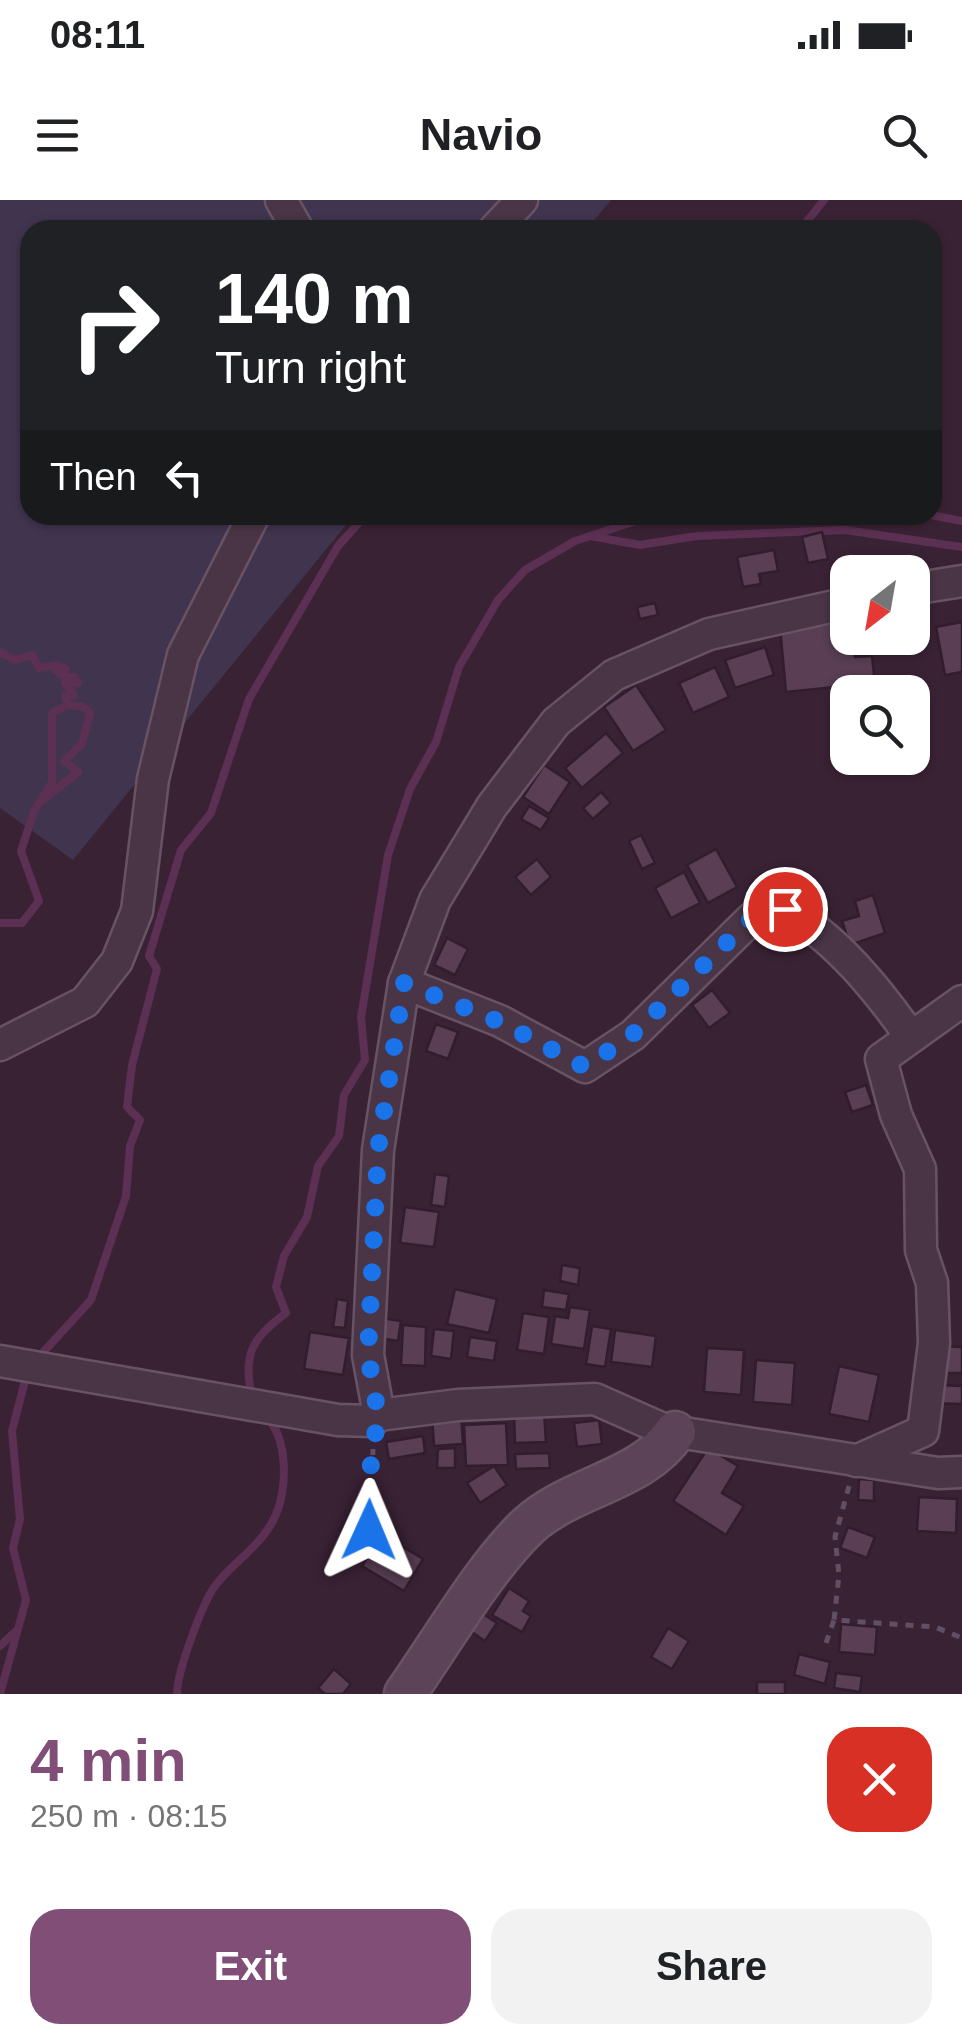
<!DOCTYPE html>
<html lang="en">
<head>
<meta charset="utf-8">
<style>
	body { margin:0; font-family:Helvetica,sans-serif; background:#f2f2f2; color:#202124; height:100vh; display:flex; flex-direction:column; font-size:38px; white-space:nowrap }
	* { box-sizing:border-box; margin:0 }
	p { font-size:32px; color:#757577 }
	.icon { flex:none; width:55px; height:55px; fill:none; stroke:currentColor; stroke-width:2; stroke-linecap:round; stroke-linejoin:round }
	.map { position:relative; height:1494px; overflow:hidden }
	.drawer { display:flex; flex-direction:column; background:#fff; flex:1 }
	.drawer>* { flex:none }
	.guide { position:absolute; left:20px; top:20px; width:922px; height:305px; border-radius:30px; box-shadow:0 2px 8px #0004; background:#202124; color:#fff; overflow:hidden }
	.needle { width:65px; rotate:211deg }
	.controls { position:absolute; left:830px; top:355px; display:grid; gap:20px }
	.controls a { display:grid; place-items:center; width:100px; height:100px; border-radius:20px; background:#fff; box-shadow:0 2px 8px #0004; font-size:50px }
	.pin { position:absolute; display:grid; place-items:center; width:85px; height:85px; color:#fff; margin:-42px; border:5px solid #fff; border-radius:50%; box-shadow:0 2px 10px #0007 }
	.me { position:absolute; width:110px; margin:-55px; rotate:1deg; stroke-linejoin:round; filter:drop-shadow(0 0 8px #0008) }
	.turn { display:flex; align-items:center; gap:35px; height:210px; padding:0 30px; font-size:45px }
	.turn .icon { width:130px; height:130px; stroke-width:2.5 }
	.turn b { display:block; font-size:70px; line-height:85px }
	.then { display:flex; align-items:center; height:95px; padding:0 30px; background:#0003; gap:20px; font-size:38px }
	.round { display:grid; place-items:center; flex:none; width:105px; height:105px; border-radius:30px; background:#f2f2f2 }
	.head { display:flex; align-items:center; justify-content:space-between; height:170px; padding:0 30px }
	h1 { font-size:60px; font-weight:700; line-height:75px; color:#814e77 }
	.button { display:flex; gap:20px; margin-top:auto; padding:20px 30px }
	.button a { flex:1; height:115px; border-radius:30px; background:#814e77; color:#fff; font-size:40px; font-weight:700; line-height:115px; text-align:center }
	.button a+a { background:#f2f2f2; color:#202124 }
	.status { display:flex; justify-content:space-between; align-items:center; height:70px; padding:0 50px; background:#fff; direction:ltr }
	.status svg { height:28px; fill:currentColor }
	header { display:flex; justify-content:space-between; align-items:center; height:130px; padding:0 30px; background:#fff; font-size:45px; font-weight:700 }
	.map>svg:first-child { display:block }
</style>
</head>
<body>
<div class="status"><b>08:11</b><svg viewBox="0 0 49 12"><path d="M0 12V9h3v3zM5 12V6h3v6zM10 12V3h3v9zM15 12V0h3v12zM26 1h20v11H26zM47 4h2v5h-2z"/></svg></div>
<header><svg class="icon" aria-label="menu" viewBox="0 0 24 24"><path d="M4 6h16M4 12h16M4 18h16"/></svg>Navio<svg class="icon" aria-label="search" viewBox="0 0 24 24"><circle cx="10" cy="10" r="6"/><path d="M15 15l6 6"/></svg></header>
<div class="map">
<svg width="962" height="1494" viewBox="0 0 962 1494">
	<rect width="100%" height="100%" fill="#3a2235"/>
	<polygon fill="#40344f" points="0,0 611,0 586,30 30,30 30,315 354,315 73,660 0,608"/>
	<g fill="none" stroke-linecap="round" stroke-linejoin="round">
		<g stroke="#5b3052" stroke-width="8">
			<polyline points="800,30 824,0"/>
			<polyline points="931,315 962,321"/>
			<polyline points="590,336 640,345 697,336 845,330 962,347"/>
			<polyline points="0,452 15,460 32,455 39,468 58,465 66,469 56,471 64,477 75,477 78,483 65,483 74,495 65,496 68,505 52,513 52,582 34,611 21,651 39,701 22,723 0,723"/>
			<polyline points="44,599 78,572 64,561 82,544 90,513 84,507 68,505"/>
			<polyline points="38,1158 91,1100 126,996 130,946 140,920 127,907 132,865 157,769 149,756 181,650 211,613 249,499 338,346 366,315"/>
			<path d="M 252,1197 C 242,1153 253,1138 286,1113 L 276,1087 L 284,1056 L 307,1017 L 318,966 L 339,936 L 344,895 L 365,860 L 361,817 L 388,655 L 410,589 L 436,542 L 459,467 L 498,400 L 525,370 L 575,341 L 654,315"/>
			<polyline points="0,1446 15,1432"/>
			<polyline points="0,1494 26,1400 13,1348 20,1319 12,1231 27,1173"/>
			<path d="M 177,1494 C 177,1472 202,1404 215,1386 C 230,1365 254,1351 268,1329 C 288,1300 290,1247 269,1219"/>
		</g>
	</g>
	<g fill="#593e54" stroke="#311d2d" stroke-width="2.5">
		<polygon points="822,332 828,359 808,363 802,337"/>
		<polygon points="774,350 778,371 759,374 761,384 743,387 737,357"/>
		<polygon points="655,403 658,415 640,419 637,407"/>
		<polygon points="848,421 855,457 872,456 875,483 786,492 780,427"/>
		<polygon points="962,422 962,472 945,475 936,427"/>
		<polygon points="765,447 774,475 735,488 725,460"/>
		<polygon points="715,467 729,497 693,513 679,483"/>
		<polygon points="636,485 666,530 633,551 604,507"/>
		<polygon points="606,533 623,553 582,588 565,568"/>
		<polygon points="544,565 570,582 549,614 523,597"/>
		<polygon points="601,592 611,603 593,619 583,608"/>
		<polygon points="529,606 549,618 541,630 521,619"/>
		<polygon points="641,635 655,663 642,669 629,641"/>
		<polygon points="716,649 737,687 708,703 687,665"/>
		<polygon points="537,659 551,677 531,695 515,677"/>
		<polygon points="684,672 700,703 671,718 655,688"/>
		<polygon points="873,695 885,733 850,745 842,721 859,716 855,701"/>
		<polygon points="447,738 468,749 455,775 434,765"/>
		<polygon points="712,790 730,813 709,828 692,805"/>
		<polygon points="436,824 458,832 448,859 426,851"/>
		<polygon points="866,885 873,905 852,912 845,892"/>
		<polygon points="435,974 449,976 445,1007 431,1005"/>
		<polygon points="405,1007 439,1012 434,1047 400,1043"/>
		<polygon points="562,1065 580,1068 578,1085 560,1081"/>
		<polygon points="455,1089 497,1099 489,1133 447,1124"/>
		<polygon points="544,1090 569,1094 566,1110 542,1107"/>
		<polygon points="337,1099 348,1101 345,1128 333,1127"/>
		<polygon points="570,1107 590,1110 584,1149 551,1144 555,1116 568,1118"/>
		<polygon points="523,1113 549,1117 544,1154 517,1150"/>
		<polygon points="381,1118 401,1121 398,1141 378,1138"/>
		<polygon points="403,1125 426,1127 425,1166 401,1165"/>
		<polygon points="592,1126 611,1129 605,1167 586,1164"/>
		<polygon points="434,1129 454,1131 451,1159 431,1156"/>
		<polygon points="615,1130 656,1136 652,1167 611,1162"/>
		<polygon points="310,1132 349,1138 343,1175 304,1169"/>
		<polygon points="470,1137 497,1141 494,1161 467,1157"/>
		<polygon points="935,1146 962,1147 962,1173 935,1173"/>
		<polygon points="707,1148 744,1150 741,1195 704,1192"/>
		<polygon points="756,1160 795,1163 792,1205 753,1202"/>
		<polygon points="839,1166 879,1175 869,1222 829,1214"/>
		<polygon points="934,1185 962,1186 962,1204 933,1203"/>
		<polygon points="544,1213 546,1242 515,1243 514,1215"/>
		<polygon points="461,1214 463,1244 434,1246 432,1215"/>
		<polygon points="599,1220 602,1244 577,1247 574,1223"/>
		<polygon points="506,1223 508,1265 466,1266 464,1225"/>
		<polygon points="423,1236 425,1253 389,1259 386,1242"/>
		<polygon points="455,1248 455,1268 437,1268 438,1249"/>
		<polygon points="708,1248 738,1266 722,1293 744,1306 726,1335 673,1301"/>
		<polygon points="549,1253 550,1268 516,1269 515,1254"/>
		<polygon points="494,1266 507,1285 480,1303 467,1283"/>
		<polygon points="859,1279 874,1280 874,1301 858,1300"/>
		<polygon points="919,1297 957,1299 956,1333 917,1331"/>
		<polygon points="848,1327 875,1337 867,1358 840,1348"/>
		<polygon points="382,1334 423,1359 404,1391 362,1366"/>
		<polygon points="509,1388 529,1401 523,1411 531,1416 522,1432 492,1415"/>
		<polygon points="474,1408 497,1423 485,1441 463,1426"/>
		<polygon points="841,1424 877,1427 875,1455 839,1452"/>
		<polygon points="668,1428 689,1441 672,1469 651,1457"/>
		<polygon points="799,1454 830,1462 825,1484 794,1475"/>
		<polygon points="334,1469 351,1484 343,1494 325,1494 318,1488"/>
		<polygon points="836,1473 862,1476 860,1492 834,1488"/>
		<rect x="757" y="1482" width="28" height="12"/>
	</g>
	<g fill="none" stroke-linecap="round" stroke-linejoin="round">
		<defs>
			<g id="street">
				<polyline points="281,0 298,30"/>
				<polyline points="494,30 522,0"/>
				<polyline points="912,389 962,381"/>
				<path d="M 404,783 L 500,821 L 585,867 L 633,835 L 752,718 L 785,709 C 837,739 877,789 911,837"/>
				<polyline points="0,845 85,802 117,761 137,711 153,579 183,455 254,315"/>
				<polyline points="0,1161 338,1220 372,1221 379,1215 458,1205 595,1199 665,1230 938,1273 962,1272"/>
				<polyline points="379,1215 368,1155 378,950 404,783 435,700 492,606 556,522 614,475 709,434 848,403"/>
				<polyline points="856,1261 923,1231 934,1143 932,1083 921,1050 920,969 896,915 881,859 962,801"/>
			</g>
			<path id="secondary" d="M 405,1494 C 441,1443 484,1368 528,1326 C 571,1286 643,1281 675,1232"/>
		</defs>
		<use href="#street" stroke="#685364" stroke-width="35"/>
		<use href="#secondary" stroke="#685364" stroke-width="45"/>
		<g stroke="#604f65" stroke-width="5" stroke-dasharray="8 8" stroke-linecap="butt">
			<polyline points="849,1286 835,1337 839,1375 834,1420 935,1427 962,1438"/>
			<polyline points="370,1351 373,1249"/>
			<polyline points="826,1443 834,1420"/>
		</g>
		<use href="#street" stroke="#4a3546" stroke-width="30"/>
		<use href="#secondary" stroke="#5d4357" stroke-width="40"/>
	</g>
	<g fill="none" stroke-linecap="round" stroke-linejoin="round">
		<polyline stroke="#1a73e8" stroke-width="18" stroke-dasharray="0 32.4" points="369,1330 370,1271 378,1215 368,1154 378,950 404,783 500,822 585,867 633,834 752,718 785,709"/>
	</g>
</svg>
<div class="controls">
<a><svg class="needle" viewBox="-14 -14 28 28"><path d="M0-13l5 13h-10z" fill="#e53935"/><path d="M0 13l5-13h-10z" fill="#757577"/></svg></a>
<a><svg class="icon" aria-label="search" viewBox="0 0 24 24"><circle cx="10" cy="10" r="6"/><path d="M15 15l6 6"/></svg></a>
</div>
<div class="pin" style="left:785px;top:709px;background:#d93025"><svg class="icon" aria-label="arrive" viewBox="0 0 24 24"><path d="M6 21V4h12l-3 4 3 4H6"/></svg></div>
<svg class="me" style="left:369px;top:1330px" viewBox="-20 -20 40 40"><path d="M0-17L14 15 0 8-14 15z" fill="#1a73e8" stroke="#fff" stroke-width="4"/></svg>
<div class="guide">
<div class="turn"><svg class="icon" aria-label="right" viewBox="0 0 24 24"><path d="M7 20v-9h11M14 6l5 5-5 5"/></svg><div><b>140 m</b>Turn right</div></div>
<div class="then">Then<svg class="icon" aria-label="left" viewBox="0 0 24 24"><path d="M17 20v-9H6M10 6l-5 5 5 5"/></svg></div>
</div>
</div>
<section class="drawer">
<div class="head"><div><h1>4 min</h1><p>250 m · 08:15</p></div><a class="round" style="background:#d93025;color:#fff"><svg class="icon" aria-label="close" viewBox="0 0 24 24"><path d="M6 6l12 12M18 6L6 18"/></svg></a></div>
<div class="button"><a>Exit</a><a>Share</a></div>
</section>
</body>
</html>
